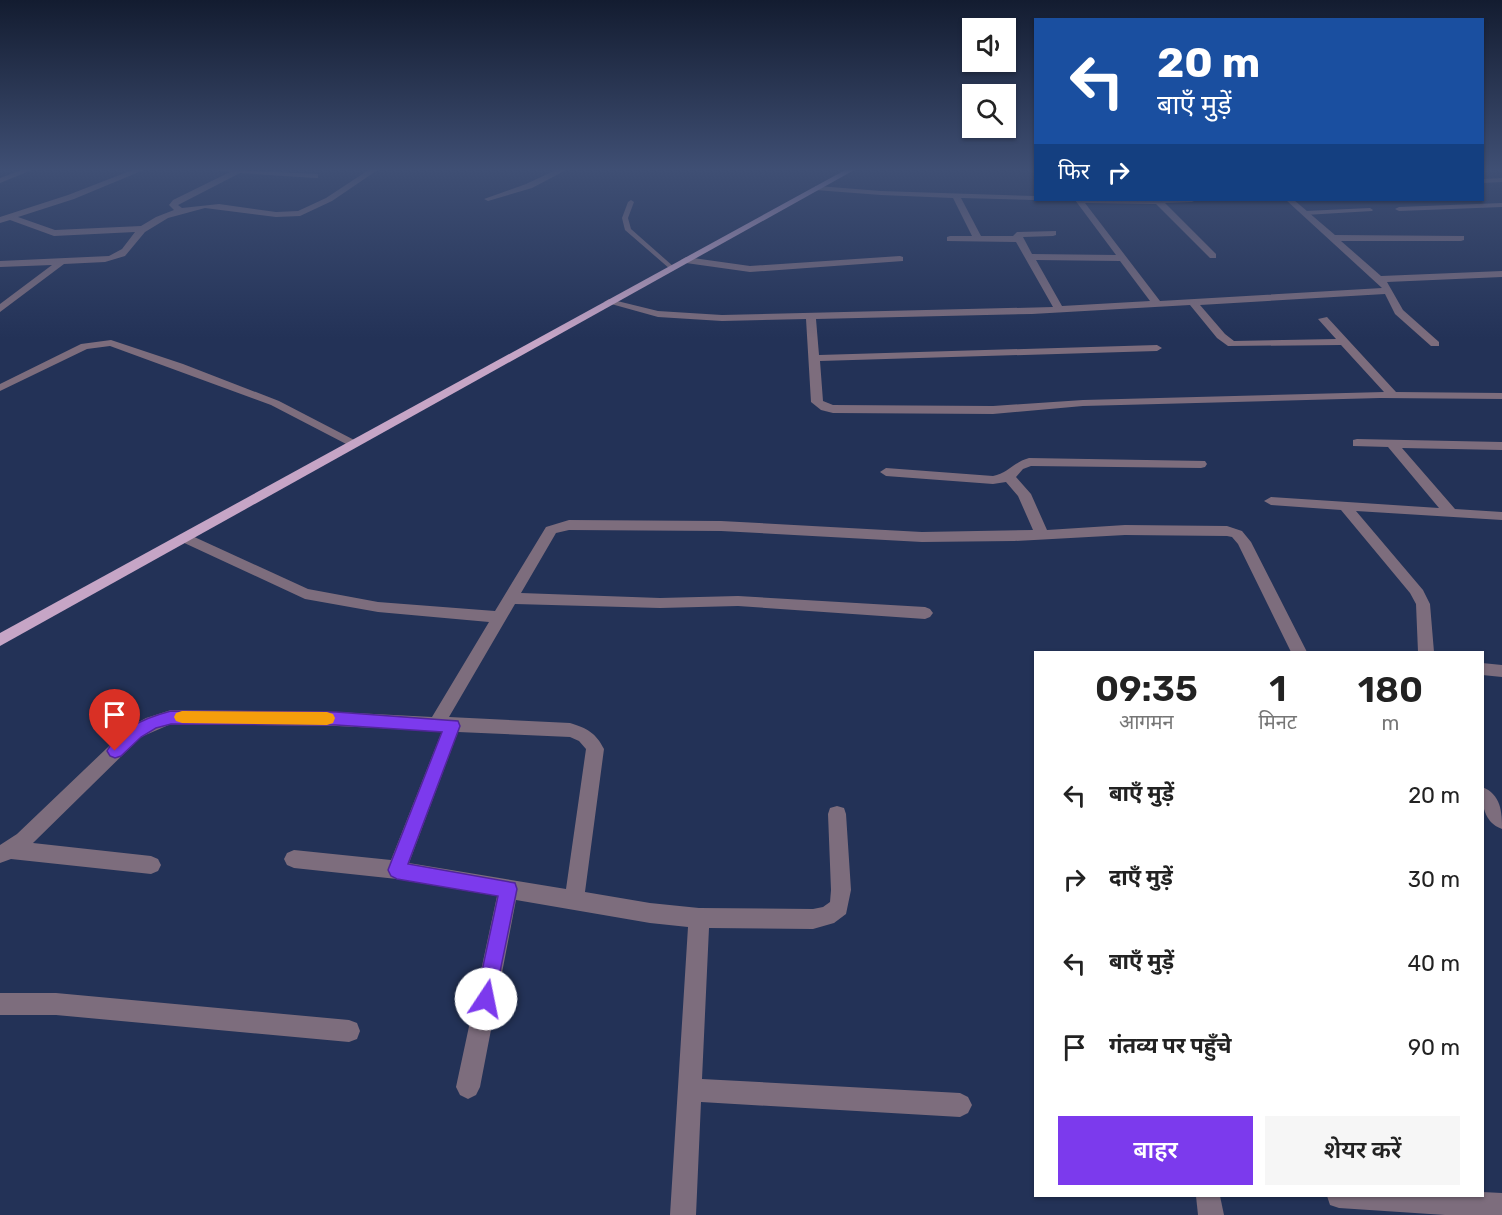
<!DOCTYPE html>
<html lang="hi">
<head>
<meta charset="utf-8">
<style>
	body { margin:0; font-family:Rubik,"Noto Sans Devanagari",sans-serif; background:#f6f6f6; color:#222; height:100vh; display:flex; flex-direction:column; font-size:22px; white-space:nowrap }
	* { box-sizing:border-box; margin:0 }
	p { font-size:20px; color:#767676 }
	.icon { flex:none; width:33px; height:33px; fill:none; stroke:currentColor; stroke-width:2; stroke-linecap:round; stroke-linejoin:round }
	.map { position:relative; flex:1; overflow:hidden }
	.drawer { position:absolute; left:1034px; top:651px; width:450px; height:546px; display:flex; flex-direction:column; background:#fff; border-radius:0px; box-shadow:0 2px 4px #0004 }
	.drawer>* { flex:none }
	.guide { position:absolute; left:1034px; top:18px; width:450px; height:183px; border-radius:0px; box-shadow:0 2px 4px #0004; background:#1a4fa0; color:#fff; overflow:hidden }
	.fabs { position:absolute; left:962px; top:18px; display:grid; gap:12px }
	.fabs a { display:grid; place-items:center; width:54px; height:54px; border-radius:0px; background:#fff; box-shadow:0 2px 4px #0004; font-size:30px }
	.pin { position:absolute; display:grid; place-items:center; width:51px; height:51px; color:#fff; margin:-62px -26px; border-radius:50% 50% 50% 0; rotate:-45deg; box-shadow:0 0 6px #0007 }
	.pin .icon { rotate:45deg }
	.me { position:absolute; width:66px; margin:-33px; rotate:11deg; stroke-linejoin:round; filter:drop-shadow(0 0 4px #0008) }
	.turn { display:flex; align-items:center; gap:21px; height:126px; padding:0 24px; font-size:27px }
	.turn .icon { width:78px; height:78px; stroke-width:2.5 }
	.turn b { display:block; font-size:42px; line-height:51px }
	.then { display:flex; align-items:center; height:57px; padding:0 24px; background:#0003; gap:12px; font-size:22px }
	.eta { display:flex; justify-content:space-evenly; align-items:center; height:102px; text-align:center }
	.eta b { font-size:36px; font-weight:600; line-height:42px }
	.cta { display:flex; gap:12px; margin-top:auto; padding:12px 24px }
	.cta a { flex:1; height:69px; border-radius:0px; background:#7c3aed; color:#fff; font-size:24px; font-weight:600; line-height:69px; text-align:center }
	.cta a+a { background:#f6f6f6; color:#222 }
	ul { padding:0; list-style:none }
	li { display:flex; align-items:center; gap:18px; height:84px; padding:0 24px }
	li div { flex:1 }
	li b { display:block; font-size:22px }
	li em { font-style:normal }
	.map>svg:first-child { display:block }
</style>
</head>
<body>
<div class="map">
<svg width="1502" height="1215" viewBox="0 0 1502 1215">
	<rect width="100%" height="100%" fill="#233257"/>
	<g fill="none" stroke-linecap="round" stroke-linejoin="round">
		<g fill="#7d6d7d" fill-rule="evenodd">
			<polygon points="631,200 634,202 628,218 631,229 674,267 674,269 670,269 625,230 622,218 628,202"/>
			<polygon points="1370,208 1373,210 1372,211 1305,215 1302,213 1305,211"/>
		</g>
		<g fill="#7d6d7d" fill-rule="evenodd">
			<polygon points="24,169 34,169 0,183 0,178"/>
			<polygon points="135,169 146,169 74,199 18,217 55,230 141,226 156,217 174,210 169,205 173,200 230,172 209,169 318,174 318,178 315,178 240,173 178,205 182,208 219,204 276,212 298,211 326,198 370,169 379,169 332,201 300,216 276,217 205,208 168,218 145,232 125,256 105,262 64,264 0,312 0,304 52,265 0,267 0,261 109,256 122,249 135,232 54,236 10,220 0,223 0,217 68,195"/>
			<polygon points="558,169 568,169 532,188 488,201 484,199 526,184"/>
			<polygon points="1502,178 1502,182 1482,183 1482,179"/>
			<path d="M 818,186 L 881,191 L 1035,196 L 1035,200 L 1038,200 L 961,198 L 981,236 L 1013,236 L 1017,232 L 1056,231 L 1056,235 L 1053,236 L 1023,237 L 1032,254 L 1116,255 L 1075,200 L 1196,200 L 1192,202 L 1165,203 L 1216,254 L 1216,258 L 1210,258 L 1156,204 L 1085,203 L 1160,301 L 1382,288 L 1286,200 L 1294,200 L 1335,235 L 1464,236 L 1464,240 L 1461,241 L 1341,241 L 1381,276 L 1502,271 L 1502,277 L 1387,282 L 1403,310 L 1439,342 L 1439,346 L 1431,346 L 1395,314 L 1385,294 L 1200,305 L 1225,334 L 1234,341 L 1336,339 L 1318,319 L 1327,317 L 1396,392 L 1502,393 L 1502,399 L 1380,398 L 1083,406 L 993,414 L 833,413 L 821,410 L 811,402 L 806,319 L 722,321 L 658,317 L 604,302 L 609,299 L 658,311 L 722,315 L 1053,307 L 1016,242 L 947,241 L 947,237 L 950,236 L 972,236 L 953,198 L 881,195 L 815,190 L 815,186 ZM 1036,260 L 1120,261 L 1150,301 L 1062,306 ZM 1190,305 L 1217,338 L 1228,346 L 1341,345 L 1384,392 L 1083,400 L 993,406 L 833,405 L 823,401 L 820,361 L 1157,351 L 1162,348 L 1157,345 L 819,355 L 816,319 L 1032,314 Z"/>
			<polygon points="1502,203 1502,207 1399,211 1395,209 1399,207"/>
			<polygon points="900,256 903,257 903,261 750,272 686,263 681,260 686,257 750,266"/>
			<polygon points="111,340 183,364 279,401 360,443 354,447 350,446 271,405 110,346 87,349 0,391 0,384 81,344"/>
			<polygon points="1357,439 1502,442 1502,450 1402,448 1455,509 1502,512 1502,520 1356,511 1423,590 1430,604 1434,652 1418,652 1416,604 1410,593 1341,510 1271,505 1264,501 1271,497 1439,508 1388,447 1353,446 1353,440"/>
			<path d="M 1029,458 L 1205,461 L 1207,464 L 1205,467 L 1201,468 L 1031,466 L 1023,469 L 1016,477 L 1031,494 L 1047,530 L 1125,525 L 1227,526 L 1242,531 L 1251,542 L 1307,652 L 1291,652 L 1238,544 L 1232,537 L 1227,536 L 1125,535 L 1014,541 L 922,542 L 721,531 L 569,530 L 556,533 L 521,593 L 660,598 L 738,596 L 925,607 L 930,609 L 933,613 L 930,617 L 925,619 L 738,606 L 660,608 L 515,604 L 449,717 L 570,723 C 587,728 596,733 604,749 L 585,892 L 650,903 L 699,908 L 813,909 L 823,907 L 830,902 L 831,890 L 828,814 L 830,808 L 837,806 L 844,808 L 846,814 L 851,890 L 846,914 L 834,923 L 813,929 L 709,928 L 702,1079 L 960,1093 L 968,1097 L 972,1105 L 968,1113 L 960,1117 L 701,1102 L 696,1215 L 670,1215 L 688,927 L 650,923 L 516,900 L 480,1087 L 476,1095 L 468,1099 L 460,1095 L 456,1087 L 497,896 L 397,879 L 294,868 L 287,865 L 284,859 L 287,853 L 294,850 L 391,860 L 442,731 L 336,726 L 171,724 L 141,737 L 33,843 L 151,856 L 158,859 L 161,865 L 158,871 L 151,874 L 11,859 L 0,863 L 0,845 L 17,834 L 129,727 L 146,718 L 171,710 L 336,712 L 432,717 L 489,622 L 378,612 L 305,599 L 180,541 L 178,538 L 180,535 L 190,535 L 308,589 L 378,602 L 495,611 L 546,527 L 569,520 L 721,521 L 922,532 L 1033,530 L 1018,496 L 1006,482 L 993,484 L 886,476 L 880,472 L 886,468 L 993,476 C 1008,473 1014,462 1029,458 ZM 458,732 L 570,737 L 579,741 L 586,749 L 566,889 L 409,863 Z"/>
			<polygon points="1482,663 1502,665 1502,677 1482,675"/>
			<path d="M 1482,787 C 1501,794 1502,812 1502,829 C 1483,822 1482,804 1482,787 Z"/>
			<polygon points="0,993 56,993 349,1020 357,1023 360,1031 357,1039 349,1042 56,1015 0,1015"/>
			<polygon points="1482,1192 1502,1193 1502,1215 1445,1215 1339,1208 1330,1205 1327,1196 1482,1196"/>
			<polygon points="1196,1196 1220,1196 1224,1215 1198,1215"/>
		</g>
		<polygon fill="#c6a5c6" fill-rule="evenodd" points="847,169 856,169 0,646 0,633"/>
	</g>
	<linearGradient id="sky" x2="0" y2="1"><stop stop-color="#131c30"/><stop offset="0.5" stop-color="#3f4f74"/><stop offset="1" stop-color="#3f4f74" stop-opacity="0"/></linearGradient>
	<rect width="1502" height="339" fill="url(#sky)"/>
	<path fill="#7c3aed" stroke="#51269a" stroke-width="1.5" d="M 171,711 L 336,712 L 458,721 L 460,726 L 408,864 L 515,883 L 517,889 L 493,1006 L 486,1009 L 479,1006 L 476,999 L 498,896 L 397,879 L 391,876 L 388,870 L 442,732 L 336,725 L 171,724 L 156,728 L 141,737 L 121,756 L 115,758 L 110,756 L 107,751 C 119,728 148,717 171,711 Z"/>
	<polygon fill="#f59e0b" points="182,711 327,712 333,714 335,718 333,723 327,725 182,723 176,721 174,717 176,713"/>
</svg>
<div class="fabs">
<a><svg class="icon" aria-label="sound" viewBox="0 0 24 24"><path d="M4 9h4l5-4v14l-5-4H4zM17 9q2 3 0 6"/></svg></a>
<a><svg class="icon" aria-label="search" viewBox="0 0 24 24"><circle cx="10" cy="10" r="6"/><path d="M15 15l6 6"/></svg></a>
</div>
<div class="pin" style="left:115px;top:751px;background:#d93025"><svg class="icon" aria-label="arrive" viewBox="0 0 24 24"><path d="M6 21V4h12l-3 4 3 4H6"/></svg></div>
<svg class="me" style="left:486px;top:999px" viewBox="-20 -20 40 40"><circle r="19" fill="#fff"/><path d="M0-13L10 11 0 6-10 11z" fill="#7c3aed"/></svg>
<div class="guide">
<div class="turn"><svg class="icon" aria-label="left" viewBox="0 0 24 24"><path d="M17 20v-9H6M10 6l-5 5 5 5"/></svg><div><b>20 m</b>बाएँ मुड़ें</div></div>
<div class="then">फिर<svg class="icon" aria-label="right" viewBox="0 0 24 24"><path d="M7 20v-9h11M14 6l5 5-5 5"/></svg></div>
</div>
<section class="drawer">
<div class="eta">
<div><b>09:35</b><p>आगमन</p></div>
<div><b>1</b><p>मिनट</p></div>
<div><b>180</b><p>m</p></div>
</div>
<ul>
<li><svg class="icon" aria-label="left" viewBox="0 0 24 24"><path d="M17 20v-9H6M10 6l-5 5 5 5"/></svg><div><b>बाएँ मुड़ें</b></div><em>20 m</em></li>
<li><svg class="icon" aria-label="right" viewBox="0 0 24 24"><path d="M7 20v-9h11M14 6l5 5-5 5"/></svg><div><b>दाएँ मुड़ें</b></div><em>30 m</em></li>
<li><svg class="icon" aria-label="left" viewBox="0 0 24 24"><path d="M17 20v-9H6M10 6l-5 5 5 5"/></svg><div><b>बाएँ मुड़ें</b></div><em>40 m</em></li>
<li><svg class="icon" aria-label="arrive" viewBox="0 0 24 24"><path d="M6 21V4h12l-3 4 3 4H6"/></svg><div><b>गंतव्य पर पहुँचे</b></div><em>90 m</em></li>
</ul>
<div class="cta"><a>बाहर</a><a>शेयर करें</a></div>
</section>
</div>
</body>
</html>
